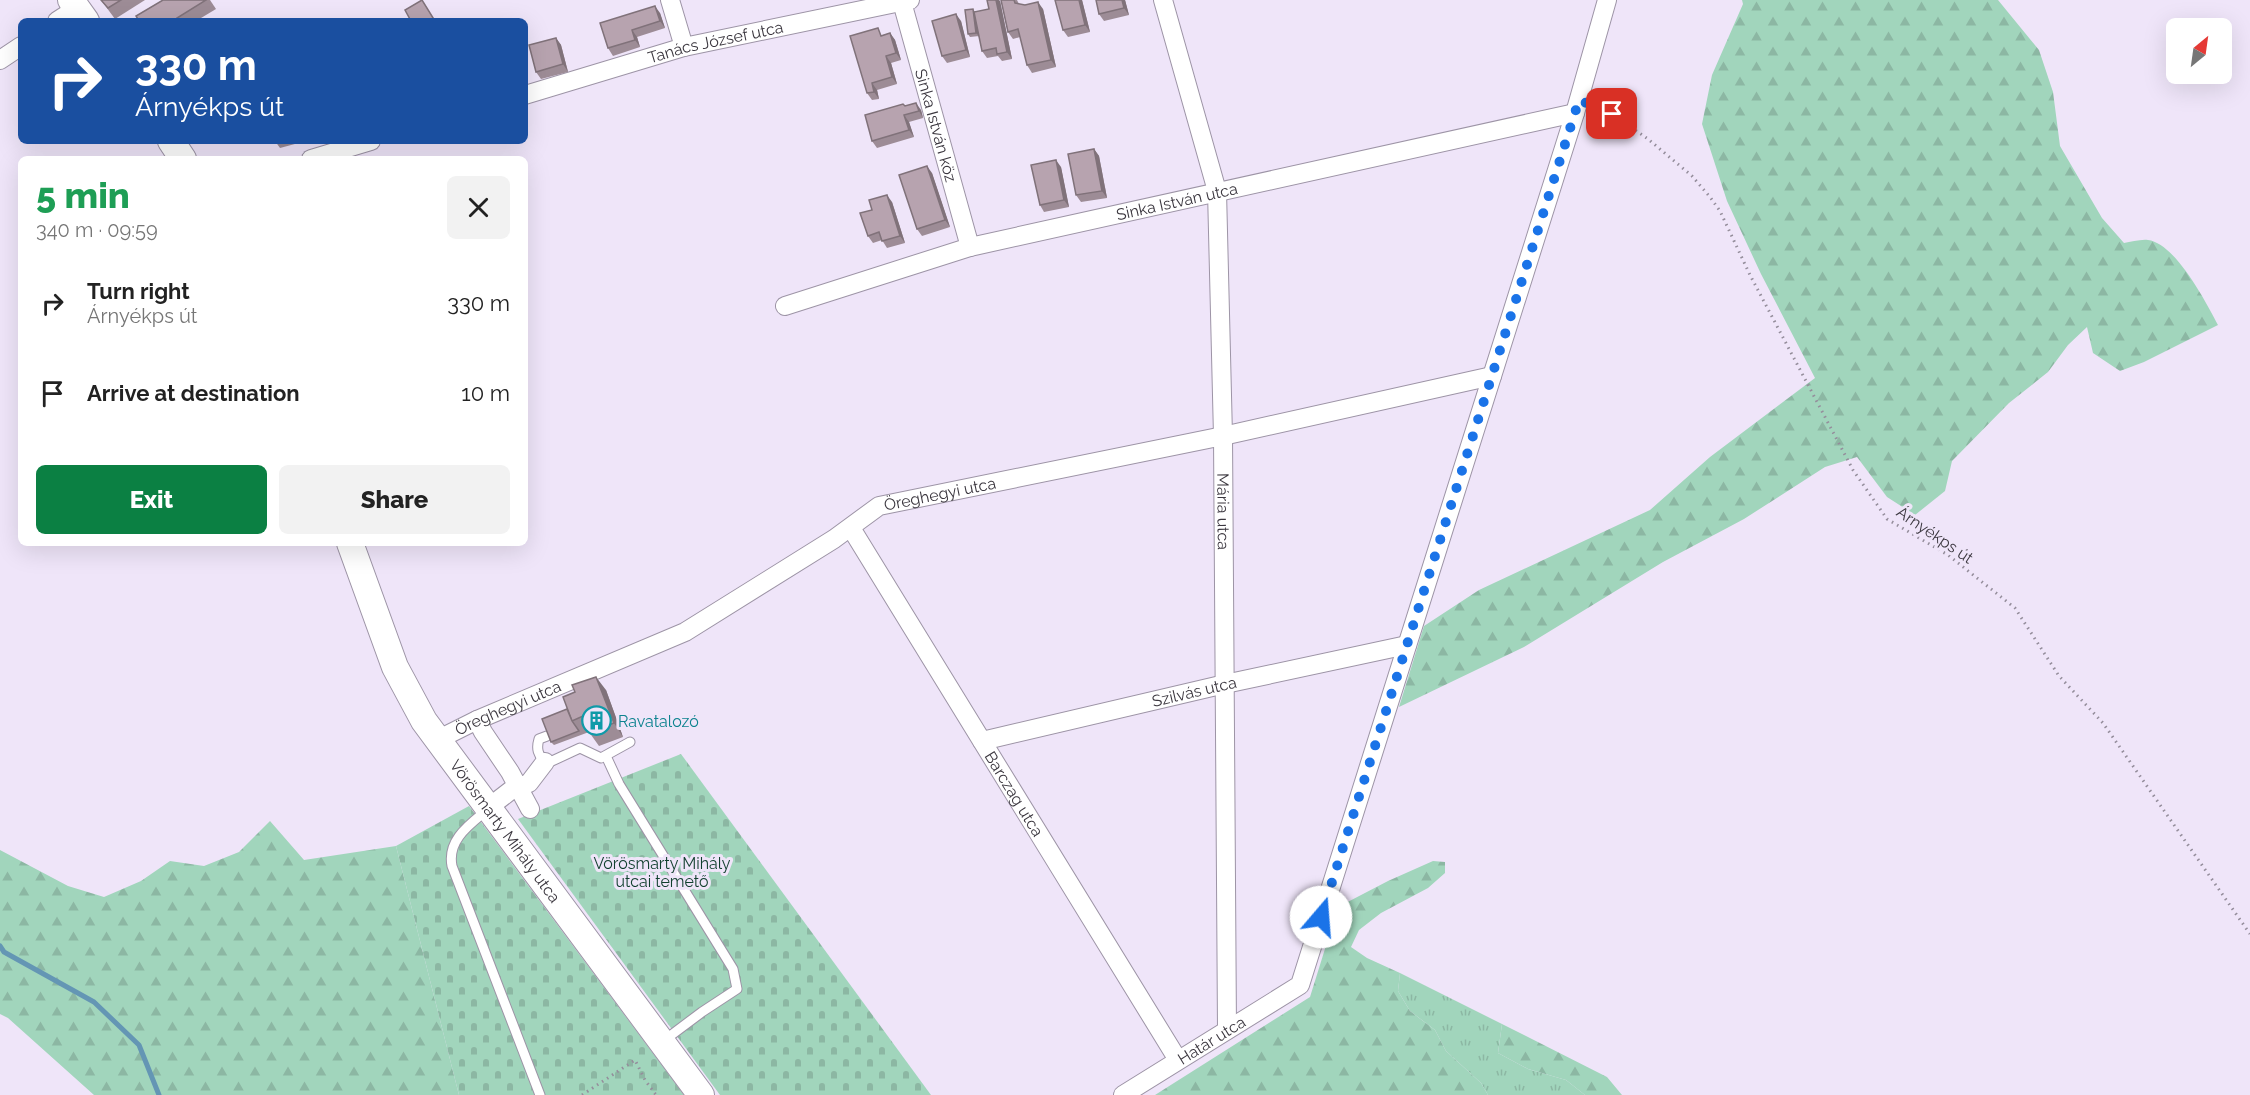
<!DOCTYPE html>
<html lang="en">
<head>
<meta charset="utf-8">
<style>
	body { margin:0; font-family:Raleway,sans-serif; background:#f2f2f2; color:#222; height:100vh; display:flex; flex-direction:column; font-size:22px; white-space:nowrap }
	* { box-sizing:border-box; margin:0 }
	p { font-size:20px; color:#767676 }
	.icon { flex:none; width:33px; height:33px; fill:none; stroke:currentColor; stroke-width:2; stroke-linecap:round; stroke-linejoin:round }
	.map { position:relative; flex:1; overflow:hidden }
	.panel { position:absolute; left:18px; top:156px; width:510px; height:390px; display:flex; flex-direction:column; background:#fff; border-radius:9px; box-shadow:0 6px 24px #0002 }
	.panel>* { flex:none }
	.banner { position:absolute; left:18px; top:18px; width:510px; height:126px; border-radius:9px; box-shadow:0 6px 24px #0002; background:#1a4fa0; color:#fff; overflow:hidden }
	.needle { width:39px; rotate:29deg }
	.tools { position:absolute; left:2166px; top:18px; display:grid; gap:12px }
	.tools a { display:grid; place-items:center; width:66px; height:66px; border-radius:9px; background:#fff; box-shadow:0 6px 24px #0002; font-size:30px }
	.pin { position:absolute; display:grid; place-items:center; width:51px; height:51px; color:#fff; margin:-26px; border-radius:12px; box-shadow:0 3px 9px #0006 }
	.me { position:absolute; width:66px; margin:-33px; rotate:18deg; stroke-linejoin:round; filter:drop-shadow(0 0 4px #0008) }
	.turn { display:flex; align-items:center; gap:21px; height:126px; padding:0 18px; font-size:27px }
	.turn .icon { width:78px; height:78px; stroke-width:2.5 }
	.turn b { display:block; font-size:42px; line-height:51px }
	.round { display:grid; place-items:center; flex:none; width:63px; height:63px; border-radius:9px; background:#f2f2f2 }
	.headline { display:flex; align-items:center; justify-content:space-between; height:102px; padding:0 18px }
	h1 { font-size:36px; font-weight:800; line-height:45px; color:#1e9e55 }
	.cta { display:flex; gap:12px; margin-top:auto; padding:12px 18px }
	.cta a { flex:1; height:69px; border-radius:9px; background:#0b8043; color:#fff; font-size:24px; font-weight:800; line-height:69px; text-align:center }
	.cta a+a { background:#f2f2f2; color:#222 }
	ul { padding:0; list-style:none }
	li { display:flex; align-items:center; gap:18px; height:90px; padding:0 18px }
	li div { flex:1 }
	li b { display:block; font-size:22px }
	li em { font-style:normal }
	.map>svg:first-child { display:block }
</style>
</head>
<body>
<div class="map">
<svg width="2250" height="1095" viewBox="0 0 2250 1095">
	<defs>
		<pattern id="grass-tufts" width="24" height="20" patternUnits="userSpaceOnUse" patternTransform="scale(1.5)"><rect width="24" height="20" fill="#a1d5bc"/><path d="M3 7l-1-3M5 7V3M7 7l1-3M15 17l-1-3M17 17v-4M19 17l1-3" fill="none" stroke="#8cb7a3"/></pattern>
		<pattern id="forest-firs" width="22" height="20" patternUnits="userSpaceOnUse" patternTransform="scale(1.5)"><rect width="22" height="20" fill="#a1d5bc"/><path d="M5 1l3.5 6h-7zM16 11l3.5 6h-7z" fill="#8cb7a3"/></pattern>
		<pattern id="cemetery-stones" width="16" height="16" patternUnits="userSpaceOnUse" patternTransform="scale(1.5)"><rect width="16" height="16" fill="#a1d5bc"/><path d="M2 7V4a2 2 0 0 1 4 0v3zM10 15v-3a2 2 0 0 1 4 0v3z" fill="#8cb7a3"/></pattern>
	</defs>
	<rect width="100%" height="100%" fill="#efe5f9"/>
	<polygon fill="url(#grass-tufts)" points="1400,973 1502,1024 1498,1053 1528,1069 1566,1080 1585,1095 1488,1095 1481,1083 1446,1051 1435,1030 1410,1011 1398,991"/>
	<g fill="url(#forest-firs)">
		<path d="M 1742,0 L 1998,0 L 2039,50 L 2053,92 L 2060,146 L 2102,218 L 2124,243 C 2131,242 2141,239 2148,240 C 2175,243 2206,302 2218,325 L 2144,362 L 2120,371 L 2093,353 L 2087,327 L 2068,345 L 2048,372 L 2009,403 L 1952,461 L 1945,491 L 1915,515 L 1887,497 L 1857,457 L 1825,467 L 1744,519 L 1663,562 L 1524,647 L 1399,707 L 1424,626 L 1479,590 L 1650,510 L 1710,457 L 1815,378 L 1761,274 L 1727,201 L 1702,124 L 1712,75 L 1743,4 Z"/>
		<polygon points="270,821 304,860 396,846 459,1095 94,1095 8,1018 0,1014 0,850 68,886 104,897 141,881 170,861 204,866 239,852"/>
		<polygon points="1433,861 1445,862 1445,873 1428,888 1381,913 1359,930 1351,947 1367,958 1400,973 1398,991 1410,1011 1435,1030 1446,1051 1481,1083 1488,1095 1155,1095 1310,997 1338,907 1388,881"/>
		<polygon points="1502,1024 1607,1077 1622,1095 1585,1095 1566,1080 1528,1069 1498,1053"/>
	</g>
	<g fill="url(#cemetery-stones)">
		<polygon points="681,754 931,1095 720,1095 518,819"/>
		<polygon points="469,806 684,1095 459,1095 396,846"/>
	</g>
	<g fill="none" stroke-linecap="round" stroke-linejoin="round">
		<polyline stroke="#6496b4" stroke-width="5" points="0,946 4,952 94,1002 139,1045 159,1095"/>
		<defs>
			<g id="service">
				<path d="M 547,736 L 539,739 C 536,749 538,755 545,762 L 552,761 L 580,748 L 601,758 L 630,742"/>
				<polyline points="606,756 619,784 733,969 737,989 702,1012 662,1042"/>
				<path d="M 487,810 C 469,825 447,840 452,866 L 540,1095"/>
			</g>
			<g id="minor">
				<polyline points="670,0 684,47"/>
				<path id="s1" d="M 1163,0 L 1217,191 L 1223,436 L 1227,1030"/>
				<path id="s2" d="M 902,2 L 970,247"/>
				<polyline points="57,21 77,8"/>
				<polyline points="0,60 21,46"/>
				<path id="s3" d="M 525,95 L 684,47 L 910,0"/>
				<polyline points="311,159 371,141"/>
				<path id="s4" d="M 785,306 L 970,247 L 1575,113"/>
				<path id="s5" d="M 851,528 L 1178,1060"/>
				<polyline points="477,720 483,732 510,772 530,809"/>
				<path id="s6" d="M 437,740 L 477,720 L 685,632 L 834,539 L 879,506 L 1223,436 L 1492,376"/>
				<path id="s7" d="M 982,741 L 1225,684 L 1407,645"/>
				<polyline points="488,808 510,791 529,783 545,762"/>
				<path id="s8" d="M 1123,1095 L 1300,985 L 1575,113 L 1607,0"/>
			</g>
			<g id="secondary">
				<polyline points="71,0 86,21"/>
				<polyline points="171,141 183,159"/>
				<path id="s9" d="M 350,543 L 395,667 L 424,721 L 701,1095"/>
			</g>
		</defs>
		<use href="#service" stroke="#9d94a6" stroke-width="11"/>
		<use href="#minor" stroke="#9d94a6" stroke-width="20"/>
		<use href="#secondary" stroke="#9d94a6" stroke-width="28"/>
		<g stroke="#948d9b" stroke-width="3" stroke-dasharray="1.5 4.5" stroke-linecap="butt">
			<polyline points="1594,107 1612,114 1648,139 1692,176 1710,197 1720,211 1750,275 1853,470 1887,519 1948,555 2015,608 2059,676 2103,723 2250,934"/>
			<polyline points="582,1095 635,1060 645,1080 656,1095"/>
		</g>
		<use href="#service" stroke="#fff" stroke-width="9"/>
		<use href="#minor" stroke="#fff" stroke-width="18"/>
		<use href="#secondary" stroke="#fff" stroke-width="26"/>
	</g>
	<g fill="#9d8c96">
		<polygon points="101,0 145,0 115,19"/>
		<polygon points="163,0 210,0 216,9 196,21 139,21"/>
		<polygon points="1001,0 1017,0 1019,4 1043,9 1056,67 1032,73 1027,65 1020,37 1013,39 1008,32"/>
		<polygon points="1055,0 1082,0 1090,32 1068,37 1063,30"/>
		<polygon points="1096,0 1125,0 1129,15 1104,21 1099,14"/>
		<polygon points="1000,1 1012,59 1002,61 998,56 987,58 982,51 977,28 979,36 970,37 968,34 973,9 975,12 989,9"/>
		<polygon points="660,13 665,28 637,37 640,47 613,56 608,48 600,23"/>
		<polygon points="961,21 970,57 947,63 942,56"/>
		<polygon points="890,33 895,40 901,60 891,63 897,84 877,90 879,99 872,100 867,93 883,35"/>
		<polygon points="556,38 561,45 568,72 541,79 536,72"/>
		<polygon points="905,106 921,110 923,118 909,122 914,137 877,148 872,141"/>
		<polygon points="275,141 306,141 280,148"/>
		<polygon points="1094,149 1099,156 1107,198 1081,202 1076,195"/>
		<polygon points="1061,167 1069,207 1044,212 1040,205"/>
		<polygon points="932,173 950,227 922,236 917,229"/>
		<polygon points="892,202 905,243 887,248 882,240 873,243 868,236"/>
		<polygon points="606,690 623,737 599,746 589,732 554,745 551,742 567,709"/>
	</g>
	<g fill="#80727a">
		<polygon points="996,0 999,0 1000,1 1012,59 1007,52"/>
		<polygon points="1079,0 1082,0 1090,32 1085,25"/>
		<polygon points="1122,0 1125,0 1129,15 1124,8"/>
		<polygon points="1038,2 1043,9 1056,67 1051,60"/>
		<polygon points="655,6 660,13 665,28 660,21"/>
		<polygon points="973,9 975,13 979,36 976,33"/>
		<polygon points="956,14 961,21 970,57 966,50"/>
		<polygon points="632,30 637,37 640,47 635,40"/>
		<polygon points="890,33 895,40 901,60 896,53"/>
		<polygon points="556,38 561,45 568,72 563,64"/>
		<polygon points="886,56 891,63 897,84 892,77"/>
		<polygon points="872,83 877,90 879,99 874,92"/>
		<polygon points="916,103 921,110 923,118 919,111"/>
		<polygon points="904,115 909,122 914,137 909,130"/>
		<polygon points="1094,149 1099,156 1107,198 1102,191"/>
		<polygon points="1056,160 1061,167 1069,207 1064,200"/>
		<polygon points="927,166 932,173 950,227 945,220"/>
		<polygon points="887,195 892,202 905,243 900,236"/>
		<polygon points="596,677 606,690 623,737 614,723"/>
	</g>
	<g fill="#b7a3af" stroke="#80727a" stroke-width="1.5">
		<polygon points="101,0 121,0 108,8"/>
		<polygon points="163,0 206,0 177,18 179,21 139,21 136,16"/>
		<polygon points="422,0 435,21 411,21 405,10"/>
		<polygon points="987,0 996,0 1007,52 997,54 996,48 982,51 974,12 989,9"/>
		<polygon points="1001,0 1014,0 1015,3 1025,5 1038,2 1051,60 1027,65 1018,29 1008,32"/>
		<polygon points="1055,0 1079,0 1085,25 1063,30"/>
		<polygon points="1096,0 1122,0 1124,8 1099,14"/>
		<polygon points="655,6 660,21 632,30 635,40 608,48 600,23"/>
		<polygon points="973,9 976,33 968,34 965,10"/>
		<polygon points="956,14 966,50 942,56 932,21"/>
		<polygon points="878,28 881,36 890,33 896,53 886,56 892,77 872,83 874,92 867,93 850,36"/>
		<polygon points="556,38 563,64 536,72 529,45"/>
		<polygon points="916,103 919,111 904,115 909,130 872,141 865,115 903,104 905,106"/>
		<polygon points="1094,149 1102,191 1076,195 1068,154"/>
		<polygon points="1056,160 1064,200 1040,205 1031,165"/>
		<polygon points="927,166 945,220 917,229 899,175"/>
		<polygon points="887,195 900,236 882,241 879,232 868,236 860,213 872,210 869,200"/>
		<polygon points="596,677 614,723 589,732 583,716 572,721 563,697 575,692 572,685"/>
		<polygon points="567,709 572,721 579,731 551,742 542,719"/>
	</g>
	<g fill="none" stroke-linecap="round" stroke-linejoin="round">
		<polyline stroke="#1a73e8" stroke-width="10" stroke-dasharray="0 18" points="1321,917 1579,100 1612,114"/>
	</g>
	<defs>
		<symbol id="building-ring" viewBox="-11 -11 22 22"><circle r="9.5" fill="#efe5f9" stroke="#0f9aa8" stroke-width="1.5"/><path d="M-4-6H4V6H1V3H-1V6H-4ZM-2.5-4.3h1.7v1.8h-1.7ZM.8-4.3h1.7v1.8H.8ZM-2.5-1h1.7V.8h-1.7ZM.8-1h1.7V.8H.8Z" fill="#0f9aa8"/></symbol>
	</defs>
	<g fill-rule="evenodd">
		<use href="#building-ring" x="580" y="704" width="33" height="33"/>
	</g>
	<g text-anchor="middle" dominant-baseline="central" stroke-width="6" stroke-linejoin="round" paint-order="stroke">
		<g font-size="16" fill="#3b373f" stroke="#efe5f9">
			<text stroke="none"><textPath href="#s3" startOffset="198">Tanács József utca</textPath></text>
			<text stroke="none"><textPath href="#s2" startOffset="128">Sinka István köz</textPath></text>
			<text stroke="none"><textPath href="#s4" startOffset="406">Sinka István utca</textPath></text>
			<text stroke="none"><textPath href="#s6" startOffset="564">Öreghegyi utca</textPath></text>
			<text stroke="none"><textPath href="#s1" startOffset="519">Mária utca</textPath></text>
			<text transform="translate(1935 535) rotate(34)">Árnyékps út</text>
			<text stroke="none"><textPath href="#s7" startOffset="218">Szilvás utca</textPath></text>
			<text stroke="none"><textPath href="#s6" startOffset="78">Öreghegyi utca</textPath></text>
			<text stroke="none"><textPath href="#s5" startOffset="312">Barczag utca</textPath></text>
			<text stroke="none"><textPath href="#s9" startOffset="330">Vörösmarty Mihály utca</textPath></text>
			<text stroke="none"><textPath href="#s8" startOffset="104">Határ utca</textPath></text>
		</g>
		<g font-size="16" fill="#0d838f" stroke="#efe5f9" text-anchor="start">
			<text x="618" y="721">Ravatalozó</text>
		</g>
		<g font-size="16" fill="#103f2d" stroke="#efe5f9">
			<text x="662" y="863">Vörösmarty Mihály<tspan x="662" dy="18">utcai temető</tspan></text>
		</g>
	</g>
</svg>
<div class="tools">
<a><svg class="needle" viewBox="-14 -14 28 28"><path d="M0-13l5 13h-10z" fill="#e53935"/><path d="M0 13l5-13h-10z" fill="#767676"/></svg></a>
</div>
<div class="pin" style="left:1612px;top:114px;background:#d93025"><svg class="icon" aria-label="arrive" viewBox="0 0 24 24"><path d="M6 21V4h12l-3 4 3 4H6"/></svg></div>
<svg class="me" style="left:1321px;top:917px" viewBox="-20 -20 40 40"><circle r="19" fill="#fff"/><path d="M0-13L10 11 0 6-10 11z" fill="#1a73e8"/></svg>
<div class="banner">
<div class="turn"><svg class="icon" aria-label="right" viewBox="0 0 24 24"><path d="M7 20v-9h11M14 6l5 5-5 5"/></svg><div><b>330 m</b>Árnyékps út</div></div>
</div>
<section class="panel">
<div class="headline"><div><h1>5 min</h1><p>340 m · 09:59</p></div><a class="round"><svg class="icon" aria-label="close" viewBox="0 0 24 24"><path d="M6 6l12 12M18 6L6 18"/></svg></a></div>
<ul>
<li><svg class="icon" aria-label="right" viewBox="0 0 24 24"><path d="M7 20v-9h11M14 6l5 5-5 5"/></svg><div><b>Turn right</b><p>Árnyékps út</p></div><em>330 m</em></li>
<li><svg class="icon" aria-label="arrive" viewBox="0 0 24 24"><path d="M6 21V4h12l-3 4 3 4H6"/></svg><div><b>Arrive at destination</b></div><em>10 m</em></li>
</ul>
<div class="cta"><a>Exit</a><a>Share</a></div>
</section>
</div>
</body>
</html>
